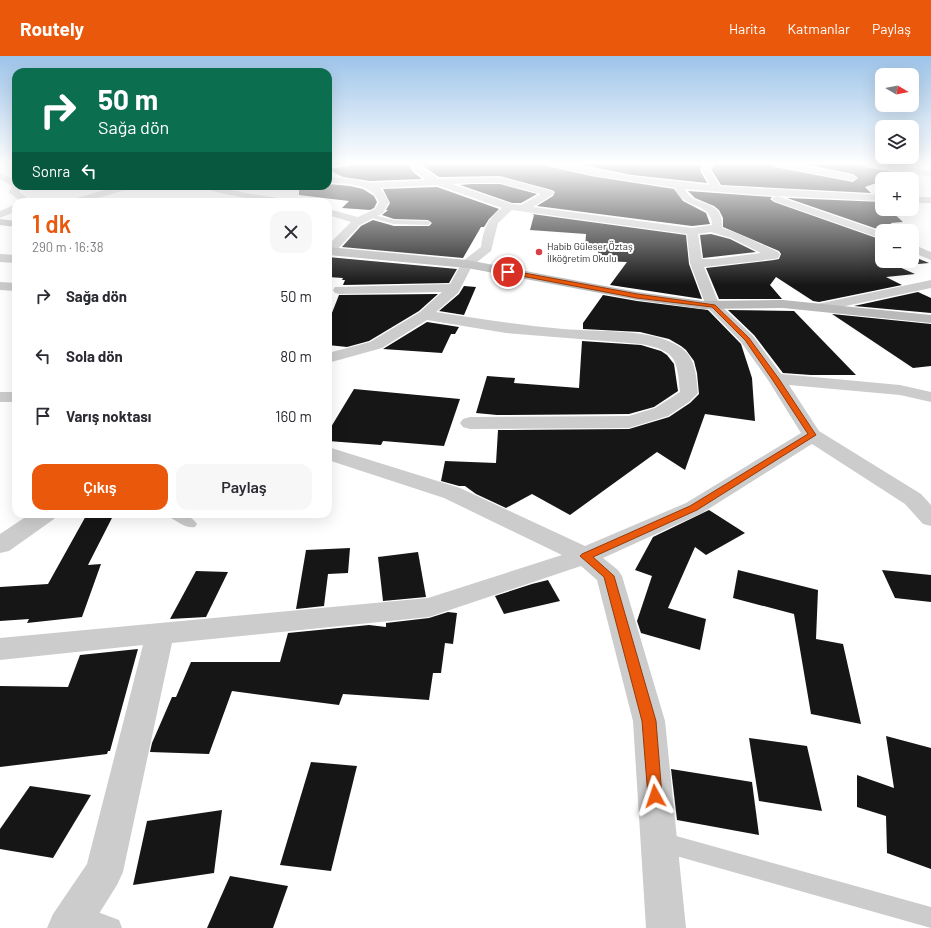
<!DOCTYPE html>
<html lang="tr">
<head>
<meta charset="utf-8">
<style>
	body { margin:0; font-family:Barlow,sans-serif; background:#f7f7f7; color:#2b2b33; height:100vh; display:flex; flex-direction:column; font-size:15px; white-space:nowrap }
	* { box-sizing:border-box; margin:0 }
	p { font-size:13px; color:#7c7c81 }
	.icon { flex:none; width:22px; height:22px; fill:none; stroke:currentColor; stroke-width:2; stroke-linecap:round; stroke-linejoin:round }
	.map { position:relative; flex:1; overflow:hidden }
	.details { position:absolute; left:12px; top:142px; width:320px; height:320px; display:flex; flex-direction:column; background:#fff; border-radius:12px; box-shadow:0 4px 16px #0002 }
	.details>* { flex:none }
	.banner { position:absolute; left:12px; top:12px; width:320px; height:122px; border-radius:12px; box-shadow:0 4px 16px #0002; background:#0b6e4f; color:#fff; overflow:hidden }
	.needle { width:26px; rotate:99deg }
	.controls { position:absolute; left:875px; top:12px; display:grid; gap:8px }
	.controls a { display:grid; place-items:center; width:44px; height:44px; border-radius:8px; background:#fff; box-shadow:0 4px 16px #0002; font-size:20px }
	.pin { position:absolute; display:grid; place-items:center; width:34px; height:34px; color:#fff; margin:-17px; border:2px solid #fff; border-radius:50%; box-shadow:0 1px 4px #0007 }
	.me { position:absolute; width:44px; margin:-22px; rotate:355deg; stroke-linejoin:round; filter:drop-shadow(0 0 3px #0008) }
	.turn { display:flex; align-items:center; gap:14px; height:84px; padding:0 20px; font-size:18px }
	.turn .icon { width:52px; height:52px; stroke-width:2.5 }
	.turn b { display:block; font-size:28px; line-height:34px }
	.then { display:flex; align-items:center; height:38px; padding:0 20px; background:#0003; gap:8px; font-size:15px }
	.round { display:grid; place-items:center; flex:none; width:42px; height:42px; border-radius:12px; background:#f7f7f7 }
	.summary { display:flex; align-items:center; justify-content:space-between; height:68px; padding:0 20px }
	h1 { font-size:24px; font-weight:600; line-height:30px; color:#ea580c }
	.primary-button { display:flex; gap:8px; margin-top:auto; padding:8px 20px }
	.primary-button a { flex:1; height:46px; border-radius:12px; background:#ea580c; color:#fff; font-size:16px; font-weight:600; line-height:46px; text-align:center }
	.primary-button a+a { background:#f7f7f7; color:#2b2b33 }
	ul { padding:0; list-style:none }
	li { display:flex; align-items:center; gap:12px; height:60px; padding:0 20px }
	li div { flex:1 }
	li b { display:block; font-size:15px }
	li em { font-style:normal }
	header { display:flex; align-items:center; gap:24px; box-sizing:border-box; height:56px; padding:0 20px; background:#ea580c; color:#fff }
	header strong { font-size:19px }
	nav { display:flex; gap:22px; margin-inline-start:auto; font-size:14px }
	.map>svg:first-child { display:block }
</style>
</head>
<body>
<header>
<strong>Routely</strong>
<nav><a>Harita</a><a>Katmanlar</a><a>Paylaş</a></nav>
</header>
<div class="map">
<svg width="931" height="872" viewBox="0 0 931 872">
	<rect width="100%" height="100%" fill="#fff"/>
	<g fill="#161616">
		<polygon points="347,107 408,107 413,116 422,123 370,125 343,121 328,113 350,110"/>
		<polygon points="419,107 545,107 547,110 591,120 674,133 683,145 706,157 710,168 692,170 537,150 553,140 555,136 552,134 500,120 439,121"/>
		<polygon points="572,107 702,109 700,114 707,127 632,119"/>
		<polygon points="717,107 769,107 774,111 853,126 858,122 853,118 798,107 851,107 863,109 866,111 904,118 889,123 882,123 882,125 865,131 871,137 721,129 711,113"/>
		<polygon points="328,128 350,130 363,133 374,140 377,146 374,152 370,154 342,152 349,145 299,139 299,132 328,130"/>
		<polygon points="472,128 500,128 537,138 521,147 512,147 460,129"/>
		<polygon points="437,131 499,153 489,163 484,171 481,171 463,202 342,191 361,170 373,164 394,170 429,170 432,167 428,164 394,163 382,159 388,154 386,154 390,147 383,133"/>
		<polygon points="688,135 772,141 770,143 774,146 882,184 882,205 912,205 912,200 929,207 897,210 915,218 886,221 902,229 819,246 813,245 776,221 770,229 782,243 719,243 706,212 774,204 779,203 781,198 779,195 723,171 723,162 719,154 714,150 695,142"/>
		<polygon points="787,142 882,146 882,153 889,153 903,166 890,167 907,175 883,175"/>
		<polygon points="532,158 686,179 689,208 702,243 610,229 627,206 599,205 598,194 585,193 586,178 530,174 534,159"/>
		<polygon points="711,178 730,183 756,196 703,202 700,179"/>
		<polygon points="328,201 457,213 449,227 343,229 345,224 342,224 343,222 328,221"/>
		<polygon points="464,230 476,231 464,259 439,255 459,238"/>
		<polygon points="918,236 931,242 931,257 854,250"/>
		<polygon points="438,238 419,255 369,285 347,291 328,289 328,267 339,239"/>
		<polygon points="603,239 637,245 708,254 741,288 752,322 755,365 705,358 685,414 657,396 570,459 532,438 506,452 476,438 465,430 459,430 441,425 445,405 496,407 498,374 629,373 669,361 690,347 699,338 697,317 694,305 686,294 681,290 669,283 640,276 583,273 583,267"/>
		<polygon points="728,254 794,255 856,319 811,319 783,317 754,279"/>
		<polygon points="832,258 931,268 931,310 913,312"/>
		<polygon points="427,266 459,271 455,278 451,278 442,297 383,293"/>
		<polygon points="582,285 641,289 661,295 667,299 674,308 678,335 654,351 629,358 497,359 476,357 487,320 515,322 514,327 579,332"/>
		<polygon points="354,333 460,343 444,390 383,385 381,389 328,385 328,376"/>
		<polygon points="709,454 745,477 706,499 695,491 668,552 706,563 700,594 641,577 637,565 652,520 635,514 653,481"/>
		<polygon points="87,458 114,458 88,509 101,508 82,561 27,567 29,563 0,565 0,531 48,528"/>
		<polygon points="350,492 348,517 328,518 324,550 296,553 306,494"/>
		<polygon points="418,496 426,541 383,545 378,501"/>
		<polygon points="738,514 818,534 816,583 843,588 861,668 811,658 794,558 733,542"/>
		<polygon points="882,514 931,519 931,546 895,542"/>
		<polygon points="196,515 228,516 206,561 170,563"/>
		<polygon points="548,524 560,545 504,558 495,540 532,528"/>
		<polygon points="448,556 457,557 453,588 445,587 441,617 433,617 429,644 343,638 339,649 232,635 209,698 150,696 152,687 172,641 176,641 191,606 280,606 288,577 369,569 386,571 386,567 429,562"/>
		<polygon points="138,593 110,695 108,695 107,698 0,711 0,630 68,631 80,599"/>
		<polygon points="886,680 931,692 931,813 887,797 886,760 857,751 857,719 894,732"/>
		<polygon points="749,682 807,690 822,755 759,745"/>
		<polygon points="311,706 357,710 331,815 280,809"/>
		<polygon points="671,713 752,726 759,779 677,764"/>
		<polygon points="30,730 91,739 53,802 0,793 0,773"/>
		<polygon points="222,754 214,817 133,829 147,765"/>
		<polygon points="230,820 288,830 273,872 207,872"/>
	</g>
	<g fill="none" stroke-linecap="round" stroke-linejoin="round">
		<g fill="#ccc" fill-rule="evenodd">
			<polygon points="370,158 394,164 428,165 431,167 428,169 394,168 368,161 367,160"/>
			<path d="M 167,458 C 178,458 191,458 197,468 L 195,471 C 186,473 177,465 169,461 Z"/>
			<polygon points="662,776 931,851 931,872 662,796 655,793 652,786 655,779"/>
			<polygon points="79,849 119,864 122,872 82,872 71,868 68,860 71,852"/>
		</g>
		<g fill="#ccc" fill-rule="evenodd">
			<path d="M 409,107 L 417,107 L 420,111 L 439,123 L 500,121 L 552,135 L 554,137 L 552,139 L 533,151 L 692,172 L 712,169 C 712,145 682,154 675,132 L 591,119 L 547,109 L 546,107 L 563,107 L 632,120 L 710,129 L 701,113 L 706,107 L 716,107 L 709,113 L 720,130 L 882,139 L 882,145 L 757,139 L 685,133 C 692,153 724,140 722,172 L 739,178 L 778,196 L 780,199 L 778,202 L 774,203 L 704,211 L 719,248 L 753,280 L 781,318 L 900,329 L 931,336 L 931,346 L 900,339 L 789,329 L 819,375 L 921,438 L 931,449 L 931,470 L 923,468 L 905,448 L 812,388 L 702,457 L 603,502 L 618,514 L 622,520 L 665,665 L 686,872 L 646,872 L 633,665 L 597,524 L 581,510 L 429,561 L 172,587 L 123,816 L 117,829 L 90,872 L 47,872 L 53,858 L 87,808 L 143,589 L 0,604 L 0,582 L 428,542 L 562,499 L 444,442 L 328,404 L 328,391 L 460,432 L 585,490 L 686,447 L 801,377 L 768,324 L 741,286 L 706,250 L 690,207 L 687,178 L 512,154 L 498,167 L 491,195 L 472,210 L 458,237 L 436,256 C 479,263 521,269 563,273 C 596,276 653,272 680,291 C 696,301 696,320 698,337 L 689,346 L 668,360 L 629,372 L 470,373 L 463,371 L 460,367 L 463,363 L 470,361 L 629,360 L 655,352 L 680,336 C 677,302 676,295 641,288 L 506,277 L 427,264 L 382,292 L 328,307 L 328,297 L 370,286 L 420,256 L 442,236 L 340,238 L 335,237 L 333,234 L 335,231 L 450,228 L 463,205 L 481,191 C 483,173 488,162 502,152 L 437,129 L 380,132 L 385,139 L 389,146 L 383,157 L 360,169 L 333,198 L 328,198 L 328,189 L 351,166 L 328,159 L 328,153 L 358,161 L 375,153 L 379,146 C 370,126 347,128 328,127 L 328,121 L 352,123 L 370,127 L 426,124 L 414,115 ZM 472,127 L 500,127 L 541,138 L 521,149 L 512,148 L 452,128 ZM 711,176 L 731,182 L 761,197 L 714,203 L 702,203 L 698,178 Z"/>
			<polygon points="770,107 789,107 853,119 857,122 853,125 774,110"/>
			<polygon points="862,107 883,107 931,115 931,121 866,110"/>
			<polygon points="0,117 16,124 16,130 22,130 19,136 29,143 27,146 16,146 18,143 9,137 12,130 0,123"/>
			<polygon points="118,130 133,130 131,132 85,146 69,146 70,144"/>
			<path d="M 199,130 L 216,130 L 245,137 L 285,143 L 290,146 C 256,146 233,140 201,132 Z"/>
			<polygon points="777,140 882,176 882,183 774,145 772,143 774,141"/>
			<rect x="912" y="141" width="19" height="6"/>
			<polygon points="16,148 16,155 0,162 0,155"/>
			<polygon points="912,188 931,196 931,204 912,196"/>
			<polygon points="0,198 16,199 16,207 0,206"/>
			<polygon points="931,224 931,232 822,255 817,254 815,251 817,248 822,247"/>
			<polygon points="0,226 16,227 16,235 0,234"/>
			<rect x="0" y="336" width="16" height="10"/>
			<polygon points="30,458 57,458 54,463 9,495 0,497 0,478"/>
		</g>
		<g fill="#b9b9b9" fill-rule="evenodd">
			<polygon points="0,163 16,165 16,171 0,169"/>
			<polygon points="328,191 467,204 637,236 703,245 783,244 931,259 931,267 783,252 703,253 637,244 467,212 328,199"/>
		</g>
	</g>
	<linearGradient id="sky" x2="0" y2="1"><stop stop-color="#9dc4e9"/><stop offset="0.47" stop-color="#fff"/><stop offset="1" stop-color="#fff" stop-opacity="0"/></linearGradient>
	<rect width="931" height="229" fill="url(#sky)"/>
	<polygon fill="#ea580c" stroke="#983908" points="508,214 637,238 715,249 749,282 779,323 816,379 697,454 593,501 614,520 656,665 662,740 660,745 655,747 650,745 648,740 642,665 604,521 580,500 582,498 690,450 808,378 772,323 745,284 712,251 637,242 506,217 506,215"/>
	<circle fill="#d83f46" stroke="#fff" stroke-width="1.5" cx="539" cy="196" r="4"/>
	<g text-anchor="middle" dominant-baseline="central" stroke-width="4" stroke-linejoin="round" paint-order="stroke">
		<g font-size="10" fill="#2f2f2f" stroke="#fff" text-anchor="start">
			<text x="547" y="190">Habib Güleser Öztaş<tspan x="547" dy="12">İlköğretim Okulu</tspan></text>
		</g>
	</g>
</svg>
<div class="controls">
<a><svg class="needle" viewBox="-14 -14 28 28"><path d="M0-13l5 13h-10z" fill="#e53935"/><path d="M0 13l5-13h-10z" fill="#7c7c81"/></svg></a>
<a><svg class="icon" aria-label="layers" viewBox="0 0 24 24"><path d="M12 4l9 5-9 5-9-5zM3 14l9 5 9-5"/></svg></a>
<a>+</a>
<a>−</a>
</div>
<div class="pin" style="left:508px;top:216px;background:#d93025"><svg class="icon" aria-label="arrive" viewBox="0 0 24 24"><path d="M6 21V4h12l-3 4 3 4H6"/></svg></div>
<svg class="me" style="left:655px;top:740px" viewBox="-20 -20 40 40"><path d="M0-17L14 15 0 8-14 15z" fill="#ea580c" stroke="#fff" stroke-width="4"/></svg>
<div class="banner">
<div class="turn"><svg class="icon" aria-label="right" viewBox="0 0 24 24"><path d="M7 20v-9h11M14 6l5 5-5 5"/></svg><div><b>50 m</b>Sağa dön</div></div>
<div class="then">Sonra<svg class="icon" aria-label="left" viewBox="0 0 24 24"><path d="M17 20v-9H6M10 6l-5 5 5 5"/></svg></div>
</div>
<section class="details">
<div class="summary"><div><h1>1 dk</h1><p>290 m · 16:38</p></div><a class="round"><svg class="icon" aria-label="close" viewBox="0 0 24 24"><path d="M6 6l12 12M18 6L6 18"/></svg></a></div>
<ul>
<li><svg class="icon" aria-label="right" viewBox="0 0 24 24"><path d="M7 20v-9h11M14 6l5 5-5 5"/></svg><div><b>Sağa dön</b></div><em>50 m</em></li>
<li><svg class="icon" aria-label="left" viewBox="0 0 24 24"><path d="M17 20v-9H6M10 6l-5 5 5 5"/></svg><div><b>Sola dön</b></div><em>80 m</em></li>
<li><svg class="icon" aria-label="arrive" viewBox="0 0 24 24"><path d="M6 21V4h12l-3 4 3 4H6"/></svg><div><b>Varış noktası</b></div><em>160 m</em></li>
</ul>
<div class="primary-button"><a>Çıkış</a><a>Paylaş</a></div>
</section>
</div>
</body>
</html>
